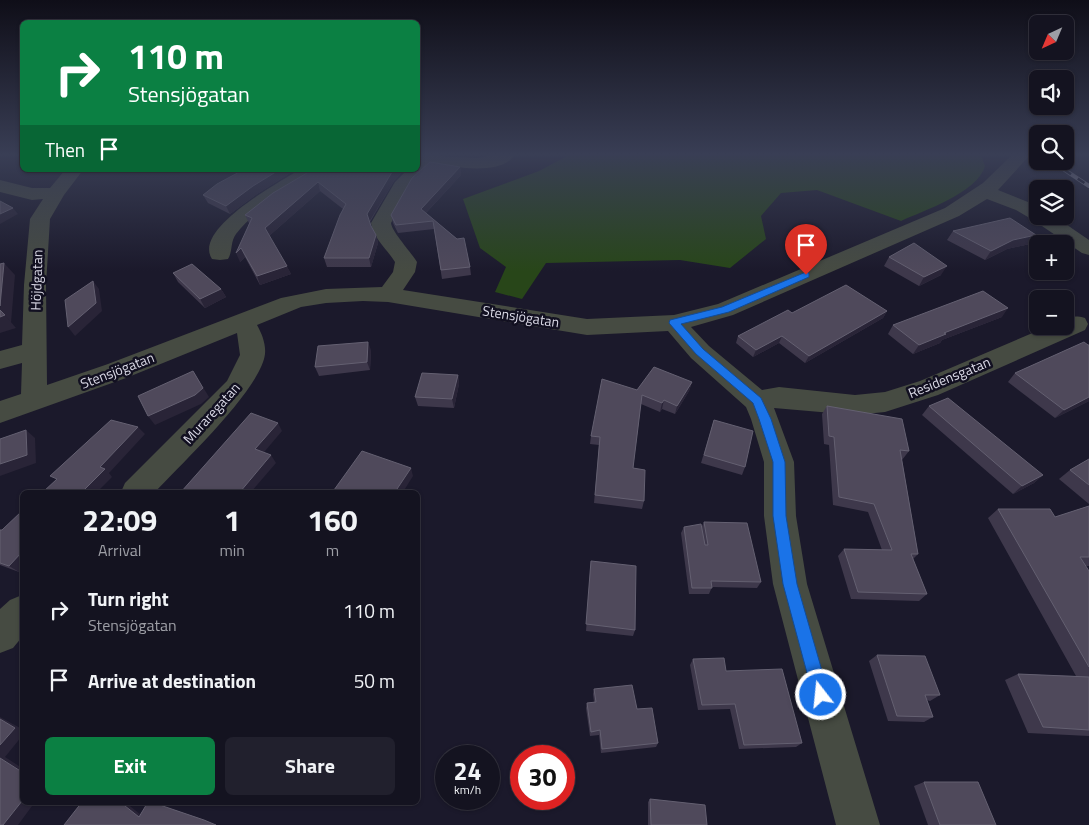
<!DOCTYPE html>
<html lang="en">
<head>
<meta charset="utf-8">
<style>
	body { margin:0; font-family:"Titillium Web",sans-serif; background:#21202d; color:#f1f3f6; height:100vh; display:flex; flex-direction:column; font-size:19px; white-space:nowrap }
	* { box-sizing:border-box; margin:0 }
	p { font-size:16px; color:#9d9ea5 }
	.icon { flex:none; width:28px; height:28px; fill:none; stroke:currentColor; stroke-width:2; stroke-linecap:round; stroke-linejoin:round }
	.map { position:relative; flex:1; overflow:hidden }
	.panel { position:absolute; left:20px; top:490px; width:400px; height:315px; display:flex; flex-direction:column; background:#141320; border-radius:8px; box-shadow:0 1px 4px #0004,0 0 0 1px #33323e }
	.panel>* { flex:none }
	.banner { position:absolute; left:20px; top:20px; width:400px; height:152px; border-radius:8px; box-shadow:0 1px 4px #0004,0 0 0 1px #33323e; background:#0b8043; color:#fff; overflow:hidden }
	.needle { width:32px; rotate:224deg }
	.tools { position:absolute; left:1029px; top:15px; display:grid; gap:10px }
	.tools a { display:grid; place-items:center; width:45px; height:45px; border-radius:8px; background:#141320; box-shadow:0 1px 4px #0004,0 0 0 1px #33323e; font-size:25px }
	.speed { position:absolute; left:435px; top:745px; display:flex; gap:10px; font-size:25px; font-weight:700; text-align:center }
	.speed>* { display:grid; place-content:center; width:65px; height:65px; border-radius:50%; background:#141320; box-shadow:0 1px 4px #0004,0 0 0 1px #33323e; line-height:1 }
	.speed small { font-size:12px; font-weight:400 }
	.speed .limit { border:8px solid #d22; background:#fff; color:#111 }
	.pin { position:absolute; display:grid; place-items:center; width:42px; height:42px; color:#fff; margin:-51px -21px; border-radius:50% 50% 50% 0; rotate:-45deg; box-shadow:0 0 5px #0007 }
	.pin .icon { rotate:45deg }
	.me { position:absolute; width:55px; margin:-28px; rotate:344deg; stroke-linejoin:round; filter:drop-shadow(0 0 4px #0008) }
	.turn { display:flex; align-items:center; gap:18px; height:105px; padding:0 25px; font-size:22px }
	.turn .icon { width:65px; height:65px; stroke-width:2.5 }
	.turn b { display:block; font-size:35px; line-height:42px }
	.then { display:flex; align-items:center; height:48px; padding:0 25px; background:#0003; gap:10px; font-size:19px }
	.eta { display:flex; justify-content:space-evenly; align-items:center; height:85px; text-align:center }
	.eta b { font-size:30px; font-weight:700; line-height:35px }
	.cta { display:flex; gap:10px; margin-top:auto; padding:10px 25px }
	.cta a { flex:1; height:58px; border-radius:8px; background:#0b8043; color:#fff; font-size:20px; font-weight:700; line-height:58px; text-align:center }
	.cta a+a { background:#21202d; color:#f1f3f6 }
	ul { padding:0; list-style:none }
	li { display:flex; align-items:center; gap:15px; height:70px; padding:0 25px }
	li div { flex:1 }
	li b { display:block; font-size:19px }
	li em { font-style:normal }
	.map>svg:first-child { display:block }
</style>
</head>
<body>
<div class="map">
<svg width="1089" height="825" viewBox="0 0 1089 825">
	<rect width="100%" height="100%" fill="#1b192b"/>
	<path fill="#284619" d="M 569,155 L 981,155 L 985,166 C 977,193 925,210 901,221 L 817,190 L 781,193 L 761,216 L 766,239 L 730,268 L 680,260 L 546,263 L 522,299 L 495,292 L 506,267 L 480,248 L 463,199 L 539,171 Z"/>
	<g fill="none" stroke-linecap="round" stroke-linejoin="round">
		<g fill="#464b42" fill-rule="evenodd">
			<path d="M 419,155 L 477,158 L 492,155 L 515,155 C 501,175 456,168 436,163 L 412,185 L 391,223 C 392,232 411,252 417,262 L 415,272 L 403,290 L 587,319 L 674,315 L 718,304 L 945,208 L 983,183 L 1012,155 L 1030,155 L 998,190 L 1038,206 L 1038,216 L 1054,216 L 1089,240 L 1089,255 L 1082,253 L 1033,220 L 1016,210 L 987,199 L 959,216 L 733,315 L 691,327 L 709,346 L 762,390 L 779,387 L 855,395 L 885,392 L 920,381 L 1049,326 L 1065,326 L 1065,319 C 1072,316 1077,316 1085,318 L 1088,324 L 1085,330 L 938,395 L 885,412 L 855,415 L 774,408 L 794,462 L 796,516 L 807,584 L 880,825 L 836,825 L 773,584 L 764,516 L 764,462 L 751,419 L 746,407 L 691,358 L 668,331 L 587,335 L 388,302 L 363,301 L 326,303 L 301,307 L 257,325 C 262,334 266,344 265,354 C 261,389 181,464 155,492 L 121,492 L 125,483 L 227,381 L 240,355 L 237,333 L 126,378 L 0,423 L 0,401 L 21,394 L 22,363 L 0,369 L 0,351 L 22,345 L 24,285 L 30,219 L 43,199 L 32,200 L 0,192 L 0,180 L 32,188 L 50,188 L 65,170 L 83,170 L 64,195 L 50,219 L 46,285 L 47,385 L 108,364 L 281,298 L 326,289 L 382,287 L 393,272 L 395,262 C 387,249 373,238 371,223 L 395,182 L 407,170 L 418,170 L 418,161 L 421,158 Z"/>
			<path d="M 299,170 L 321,170 L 318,174 C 291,191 257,207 236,234 C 230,242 233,251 228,259 L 220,260 L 212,259 C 192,229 280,182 299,170 Z"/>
			<polygon points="22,595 22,637 13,648 0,653 0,609 10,600"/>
		</g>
		<defs>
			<polyline id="rail" points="1051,161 1089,186"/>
		</defs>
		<use href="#rail" stroke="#8f8d9c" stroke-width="4"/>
		<use href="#rail" stroke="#121021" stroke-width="2.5" stroke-dasharray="8" stroke-linecap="butt"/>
	</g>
	<g fill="#3e384b">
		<polygon points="460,167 461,175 426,213 457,239 470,267 471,275 442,279 434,229 398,233 393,223 391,215"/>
		<polygon points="243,170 295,170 257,194 230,214 208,203 203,195"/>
		<polygon points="312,170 361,173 364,170 404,170 394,181 370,222 371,226 376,235 378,243 371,267 327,267 324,258 343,209 320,191 269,236 291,274 260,285 245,257 240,262 249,223 245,215"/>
		<polygon points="953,231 1030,244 1007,249 985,260 947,240"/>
		<polygon points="889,257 941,275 919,286 884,266"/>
		<polygon points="173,273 221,289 226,297 205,308 178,282"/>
		<polygon points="887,311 883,318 805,363 779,343 753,357 736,343 738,336 792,313"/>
		<polygon points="1002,317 942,340 940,343 913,354 888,334 893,325"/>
		<polygon points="371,350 370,370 319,376 315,367"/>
		<polygon points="1015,373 1089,401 1055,418 1008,382"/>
		<polygon points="458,375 459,384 454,408 418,406 415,397"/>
		<polygon points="692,382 689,391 675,414 662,409 660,412 641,404 633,468 644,501 642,509 594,503 599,445 590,444 591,436 637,390"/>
		<polygon points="827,406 909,451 902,460 918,554 913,559 927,594 919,601 851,599 838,556 844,549 882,550 868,512 833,505 829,445 824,444 822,414"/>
		<polygon points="929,406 1043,475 1034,483 1013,494 922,415"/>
		<polygon points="714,420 745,467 742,475 701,463"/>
		<polygon points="1089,459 1089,504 1059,479 1070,470"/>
		<polygon points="1089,506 1089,566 1085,566 1089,571 1089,736 1028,733 1005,680 1018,674 1076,676 988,518 998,509 1055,517"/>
		<polygon points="704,522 761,582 757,588 712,587 709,594 689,594 681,533 684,527 702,526"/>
		<polygon points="0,530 19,572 0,565"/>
		<polygon points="591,561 635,630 633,636 586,631"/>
		<polygon points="877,655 940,695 930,701 927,700 933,717 924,722 888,721 869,661"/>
		<polygon points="693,659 726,671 802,743 796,747 739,749 730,709 698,710 690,665"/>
		<polygon points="594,689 637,709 658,743 656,747 601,753 599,735 590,736 586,708 587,703 594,702 593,694"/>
		<polygon points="924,782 996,825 928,825 914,786"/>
		<polygon points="650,799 707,825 648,825 648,802"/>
	</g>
	<g fill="#292437">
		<polygon points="460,167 461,175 422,217 421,209"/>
		<polygon points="279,170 295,170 257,194 230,214 226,206 253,186"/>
		<polygon points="394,170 404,170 394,181 369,222 367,214 392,172"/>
		<polygon points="318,182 320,191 268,237 265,228"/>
		<polygon points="13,208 18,214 0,224 0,214"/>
		<polygon points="376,235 378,243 371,267 369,258"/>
		<polygon points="1036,235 1030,244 1007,249 985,260 991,251 1013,240"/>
		<polygon points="241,248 245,257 240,262 236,253"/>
		<polygon points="4,263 15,275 11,323 0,310"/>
		<polygon points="287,266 291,274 260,285 257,276"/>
		<polygon points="947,266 941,275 919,286 924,277"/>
		<polygon points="93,281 99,289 102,311 75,336 68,327"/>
		<polygon points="221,289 226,297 205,308 200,299"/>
		<polygon points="1008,308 1002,317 942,340 940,343 913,354 919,345 944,333"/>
		<polygon points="887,311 883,318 805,363 809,356"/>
		<polygon points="5,315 16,328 0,333 0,317"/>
		<polygon points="782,336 779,343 753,357 756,350"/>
		<polygon points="368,342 371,350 370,370 367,362"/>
		<polygon points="193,371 209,397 201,404 155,425 148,416"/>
		<polygon points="458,375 459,384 454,408 452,399"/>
		<polygon points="692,382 689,391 675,414 677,406"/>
		<polygon points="1089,397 1089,401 1055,418 1064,410"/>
		<polygon points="664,400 662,409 660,412 662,403"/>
		<polygon points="278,423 282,431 260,457 255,449"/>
		<polygon points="138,427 145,434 109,473 112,477 97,492 82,492 100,467"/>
		<polygon points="26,430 35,438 36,463 0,476 0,464"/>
		<polygon points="271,455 276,463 251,492 240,492"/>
		<polygon points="411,468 413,476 403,492 395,492"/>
		<polygon points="1043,475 1034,483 1013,494 1022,486"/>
		<polygon points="22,552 22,568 19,572 9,566"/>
		<polygon points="0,717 22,729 22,736 5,757 22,768 22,772 0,758"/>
		<polygon points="22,801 22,802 35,802 18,825 3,825"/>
		<polygon points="120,802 125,802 146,819 139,817"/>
	</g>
	<g fill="#4f495b" stroke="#646071">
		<polygon points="430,162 460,167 421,209 457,239 464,238 470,267 441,270 433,221 396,225 391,215 412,178"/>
		<polygon points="243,170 279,170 253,186 226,206 203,195 217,184"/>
		<polygon points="312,170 350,170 361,173 364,170 394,170 392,172 367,214 371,226 376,235 369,258 324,258 340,215 346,204 318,182 265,228 287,266 257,276 241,248 236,253 252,218 245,215 273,193"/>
		<polygon points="0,201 13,208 0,214"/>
		<polygon points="1010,218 1036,235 1013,240 991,251 953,231"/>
		<polygon points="914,243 947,266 924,277 889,257"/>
		<polygon points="4,263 0,306 0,264"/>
		<polygon points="192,264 221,289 200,299 173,273"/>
		<polygon points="93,281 96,303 68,327 65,300"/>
		<polygon points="846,285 887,311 809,356 782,336 756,350 738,336 788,310 792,313"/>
		<polygon points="983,291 1008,308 944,333 946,334 919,345 893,325"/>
		<polygon points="0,310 5,315 0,317"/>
		<polygon points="368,342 367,362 315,367 318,346"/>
		<polygon points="1084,342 1088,345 1089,345 1089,397 1064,410 1015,373"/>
		<polygon points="654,367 692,382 677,406 664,400 662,403 642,395 633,468 645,470 644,501 595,495 600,437 591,436 602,379 637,390"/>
		<polygon points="193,371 203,388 195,395 148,416 138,396"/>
		<polygon points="422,373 458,375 452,399 415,397"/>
		<polygon points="948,398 1043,475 1022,486 929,406"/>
		<polygon points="827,406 902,419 909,451 900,450 918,554 911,554 927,594 858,592 844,549 892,550 874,504 839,497 834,437 829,436"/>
		<polygon points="251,413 278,423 255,449 271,455 240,492 181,492"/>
		<polygon points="111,420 138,427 100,467 105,469 82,492 43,492 57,479 50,476"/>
		<polygon points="714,420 753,431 745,467 704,455"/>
		<polygon points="26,430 27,455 0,464 0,439"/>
		<polygon points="362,451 411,468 395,492 340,492 334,490"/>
		<polygon points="1089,459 1089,485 1070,470"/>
		<polygon points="1089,506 1089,557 1080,557 1089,571 1089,667 998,509 1050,509 1055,517"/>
		<polygon points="22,511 22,552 9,566 0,563 0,530 2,530"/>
		<polygon points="704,522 747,523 761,582 711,581 712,588 692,588 684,527 701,524 705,545 708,545"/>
		<polygon points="591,561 636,566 635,630 586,624"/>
		<polygon points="877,655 925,656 940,695 925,695 933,717 897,716"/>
		<polygon points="724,658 726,671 782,669 802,743 744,745 735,704 702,705 693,659"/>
		<polygon points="1018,674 1089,677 1089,730 1043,727"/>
		<polygon points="632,685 637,709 652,708 658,743 602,749 600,730 591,732 587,703 596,702 594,689"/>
		<polygon points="0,719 15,728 0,745"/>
		<polygon points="0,758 22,772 22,801 3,825 0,825"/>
		<polygon points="924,782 978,782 996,825 940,825"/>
		<polygon points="650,799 705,805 707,825 651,825"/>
		<polygon points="82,802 120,802 139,817 148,802 151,802 204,820 216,825 64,825"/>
	</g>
	<linearGradient id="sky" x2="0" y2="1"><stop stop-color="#0f0e18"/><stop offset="0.57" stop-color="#393e55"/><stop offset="1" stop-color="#393e55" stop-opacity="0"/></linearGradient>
	<rect width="1089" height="271" fill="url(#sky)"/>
	<polygon fill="#1a73e8" stroke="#114b97" points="806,272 809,273 809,277 729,312 681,324 703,349 761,398 771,419 785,462 786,516 797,584 829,695 827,701 821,703 816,701 813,695 783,584 773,516 773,462 759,419 753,403 696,354 669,323 670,320 722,307"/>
	<g text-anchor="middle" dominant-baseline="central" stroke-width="5" stroke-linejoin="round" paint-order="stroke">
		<g font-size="14" fill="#dad9e6" stroke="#121021">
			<text transform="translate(36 280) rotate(-88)">Höjdgatan</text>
			<text transform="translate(521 316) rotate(9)">Stensjögatan</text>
			<text transform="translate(117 370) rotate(-21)">Stensjögatan</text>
			<text transform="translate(949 377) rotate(-22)">Residensgatan</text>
			<text transform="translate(211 413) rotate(-48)">Muraregatan</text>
		</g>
	</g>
</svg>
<div class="tools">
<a><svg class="needle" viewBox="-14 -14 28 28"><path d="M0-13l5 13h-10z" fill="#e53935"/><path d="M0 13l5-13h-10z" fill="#9d9ea5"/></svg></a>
<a><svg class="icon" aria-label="sound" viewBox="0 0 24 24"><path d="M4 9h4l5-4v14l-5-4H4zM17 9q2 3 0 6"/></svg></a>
<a><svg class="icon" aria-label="search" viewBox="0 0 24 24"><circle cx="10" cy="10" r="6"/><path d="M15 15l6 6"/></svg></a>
<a><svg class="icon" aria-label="layers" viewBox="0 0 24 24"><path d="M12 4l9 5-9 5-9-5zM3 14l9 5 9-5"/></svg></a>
<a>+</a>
<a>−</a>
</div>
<div class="speed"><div>24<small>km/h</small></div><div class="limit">30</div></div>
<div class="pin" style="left:806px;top:275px;background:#d93025"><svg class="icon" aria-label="arrive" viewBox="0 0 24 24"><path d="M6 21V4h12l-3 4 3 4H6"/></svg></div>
<svg class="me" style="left:821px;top:695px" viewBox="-20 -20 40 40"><circle r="17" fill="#1a73e8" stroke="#fff" stroke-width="3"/><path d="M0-11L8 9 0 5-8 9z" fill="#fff"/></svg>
<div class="banner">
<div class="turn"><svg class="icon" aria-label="right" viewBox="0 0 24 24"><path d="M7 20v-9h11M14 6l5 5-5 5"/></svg><div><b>110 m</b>Stensjögatan</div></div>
<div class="then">Then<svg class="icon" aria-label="arrive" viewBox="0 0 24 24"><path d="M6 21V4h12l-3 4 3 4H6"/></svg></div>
</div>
<section class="panel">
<div class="eta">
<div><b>22:09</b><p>Arrival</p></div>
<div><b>1</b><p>min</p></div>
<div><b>160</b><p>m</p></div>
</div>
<ul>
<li><svg class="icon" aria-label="right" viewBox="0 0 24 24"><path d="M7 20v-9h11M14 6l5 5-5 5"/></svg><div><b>Turn right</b><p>Stensjögatan</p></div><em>110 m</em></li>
<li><svg class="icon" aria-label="arrive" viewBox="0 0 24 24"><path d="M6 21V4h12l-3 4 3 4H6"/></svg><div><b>Arrive at destination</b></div><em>50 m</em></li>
</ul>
<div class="cta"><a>Exit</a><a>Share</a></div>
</section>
</div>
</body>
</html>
